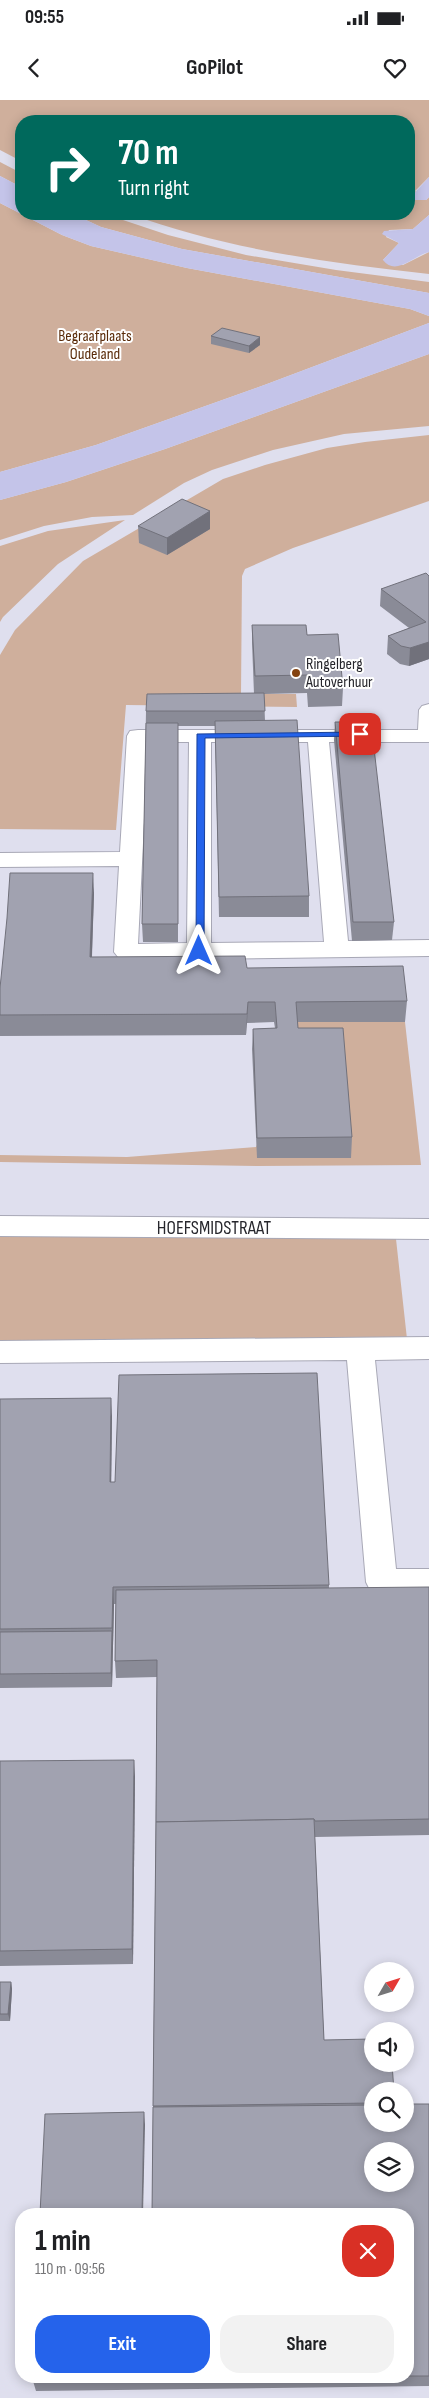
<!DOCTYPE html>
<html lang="en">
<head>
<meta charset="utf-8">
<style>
	body { margin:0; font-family:"Sofia Sans Condensed",sans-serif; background:#f2f2f2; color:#202124; height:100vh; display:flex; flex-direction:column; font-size:19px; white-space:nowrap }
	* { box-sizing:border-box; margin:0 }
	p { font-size:16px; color:#757577 }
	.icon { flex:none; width:28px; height:28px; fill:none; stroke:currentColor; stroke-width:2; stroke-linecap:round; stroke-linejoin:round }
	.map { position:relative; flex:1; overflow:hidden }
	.sheet { position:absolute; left:15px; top:2108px; width:399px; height:175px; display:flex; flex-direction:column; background:#fff; border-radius:20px; box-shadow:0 2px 12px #0003 }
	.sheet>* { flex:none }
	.banner { position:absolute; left:15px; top:15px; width:400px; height:105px; border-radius:20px; box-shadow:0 2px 12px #0003; background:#00695c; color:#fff; overflow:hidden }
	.needle { width:32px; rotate:51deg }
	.controls { position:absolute; left:364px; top:1862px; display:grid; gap:10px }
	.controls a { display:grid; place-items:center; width:50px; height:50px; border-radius:50%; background:#fff; box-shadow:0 2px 12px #0003; font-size:25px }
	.pin { position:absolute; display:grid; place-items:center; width:42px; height:42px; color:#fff; margin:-21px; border-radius:10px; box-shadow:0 2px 8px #0006 }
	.me { position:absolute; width:55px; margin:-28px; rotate:0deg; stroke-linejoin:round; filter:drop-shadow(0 0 4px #0008) }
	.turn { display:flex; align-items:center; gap:18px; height:105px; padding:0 20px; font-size:22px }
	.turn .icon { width:65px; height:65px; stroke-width:2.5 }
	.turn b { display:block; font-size:35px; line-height:42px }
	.round { display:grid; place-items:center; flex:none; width:52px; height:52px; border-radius:20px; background:#f2f2f2 }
	.summary { display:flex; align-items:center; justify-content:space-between; height:85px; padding:0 20px }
	h1 { font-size:30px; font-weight:700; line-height:38px }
	.primary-button { display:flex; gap:10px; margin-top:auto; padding:10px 20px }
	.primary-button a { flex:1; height:58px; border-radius:20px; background:#2563eb; color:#fff; font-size:20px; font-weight:700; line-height:58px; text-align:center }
	.primary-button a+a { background:#f2f2f2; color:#202124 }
	.status { display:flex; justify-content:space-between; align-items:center; height:35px; padding:0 25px; background:#fff; direction:ltr }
	.status svg { height:14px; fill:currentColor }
	header { display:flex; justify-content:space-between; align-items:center; height:65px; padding:0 20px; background:#fff; font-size:22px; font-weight:700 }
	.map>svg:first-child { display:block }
</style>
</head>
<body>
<div class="status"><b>09:55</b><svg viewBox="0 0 49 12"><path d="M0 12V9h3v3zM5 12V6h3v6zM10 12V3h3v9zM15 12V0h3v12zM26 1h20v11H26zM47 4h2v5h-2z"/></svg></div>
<header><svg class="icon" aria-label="back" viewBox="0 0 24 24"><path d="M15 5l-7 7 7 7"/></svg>GoPilot<svg class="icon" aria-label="heart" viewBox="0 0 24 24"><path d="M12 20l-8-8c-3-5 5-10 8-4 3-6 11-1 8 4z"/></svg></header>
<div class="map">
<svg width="429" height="2298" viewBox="0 0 429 2298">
	<rect width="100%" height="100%" fill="#dfdfee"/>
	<g fill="#cfaf9c">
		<path d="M 0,0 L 429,0 L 429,77 L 415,91 L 426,100 L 429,97 L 429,115 L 413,129 L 389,130 L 386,137 L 399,143 L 383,160 L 403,165 L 429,152 L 429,174 C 328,163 226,149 130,114 L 409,114 L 409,21 L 21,21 L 21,61 L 0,50 Z"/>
		<polygon points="0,62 21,73 21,87 0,76"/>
		<polygon points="0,103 62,135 91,146 187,168 410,209 429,216 429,223 267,284 96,345 0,372"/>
		<polygon points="73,114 105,114 168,135 246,155 336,170 429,182 429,193 182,149 101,127"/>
		<polygon points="429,254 429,326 344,334 273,350 212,370 184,383 133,415 92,417 44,426 0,440 0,400 66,382 165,349"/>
		<polygon points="429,335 429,401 293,448 245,469 242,476 241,594 296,594 297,607 126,605 116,730 0,729 0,555 15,530 83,461 223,379 265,365 327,348 365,342"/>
		<polygon points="125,420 58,464 3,517 0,522 0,446 48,431"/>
		<polygon points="296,922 405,922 421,1065 258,1066 0,1062 0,1055 127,1057 256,1047 297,948"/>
		<polygon points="0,1133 83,1136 396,1139 407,1239 0,1241"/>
	</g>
	<g fill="#c4c4e9">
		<polygon points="0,76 21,87 21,114 73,114 101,127 182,149 429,193 429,216 410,209 187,168 91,146 62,135 0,103"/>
		<polygon points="429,77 429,97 426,100 411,100 410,98"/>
		<path d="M 429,115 L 429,152 C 414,155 396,177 383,160 L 399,143 L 382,134 L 384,131 L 413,129 Z"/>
		<polygon points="429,223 429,254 165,349 66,382 0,400 0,372 96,345 267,284"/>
	</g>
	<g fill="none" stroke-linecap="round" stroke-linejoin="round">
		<defs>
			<g id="minor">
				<path d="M 429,604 L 429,642 L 329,642 L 348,841 L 429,840 L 429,856 L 126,860 L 118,857 L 114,852 L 119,766 L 0,767 L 0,753 L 120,752 L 127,636 L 130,631 L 138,630 L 418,630 L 419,610 L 422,606 ZM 148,642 L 189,642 L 187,843 L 138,844 ZM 211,642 L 308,642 L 324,842 L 211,843 Z"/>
				<polygon points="0,1116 429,1119 429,1139 0,1136"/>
				<polygon points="429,1237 429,1259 375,1260 396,1469 429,1469 429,1495 382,1495 371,1492 366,1482 347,1260 0,1263 0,1241"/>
			</g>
		</defs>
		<use href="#minor" stroke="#a8a8b6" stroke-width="2"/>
		<use href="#minor" fill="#fff" fill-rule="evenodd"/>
	</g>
	<g fill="#8a8b97">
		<polygon points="211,236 260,245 249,253 211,244"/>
		<polygon points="210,411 210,429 167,455 139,443 138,426"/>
		<polygon points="429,476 429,559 409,566 400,564 387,554 388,536 409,528 380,506 381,489"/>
		<polygon points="252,525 307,535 343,588 342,606 308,607 307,593 264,594 265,621 309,796 309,817 219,817 215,626 178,626 178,842 143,842 142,824 146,611 254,594 252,543"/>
		<polygon points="335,622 394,822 392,840 352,841 334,640"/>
		<polygon points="94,793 92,857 247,868 407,901 405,922 298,922 298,928 352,1037 351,1058 257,1058 252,949 253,929 275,928 274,922 247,923 246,935 0,936 0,888"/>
		<polygon points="0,1299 112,1316 111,1382 329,1485 329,1488 429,1491 429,1735 315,1737 324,1940 372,1991 372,2024 429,2004 429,2286 36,2291 33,2281 33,2276 408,2276 408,2114 152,2114 157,1577 116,1578 115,1561 116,1504 114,1504 112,1587 0,1588"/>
		<polygon points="0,1661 135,1676 133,1864 0,1866"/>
		<polygon points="0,1882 11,1882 12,1889 10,1921 0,1921"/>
	</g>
	<g fill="#71717b">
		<polygon points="260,237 260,245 249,253 249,246"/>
		<polygon points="210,411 210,429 167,455 167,438"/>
		<polygon points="429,542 429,559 409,566 410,548"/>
		<polygon points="93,773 94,793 91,878 90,857"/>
		<polygon points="248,902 247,923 246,935 247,914"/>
		<polygon points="111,1298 112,1316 111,1400 110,1382"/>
		<polygon points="113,1487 114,1504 112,1587 111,1573"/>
		<polygon points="134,1660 135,1676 133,1864 132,1849"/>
		<polygon points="11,1882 12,1889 10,1921 8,1914"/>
		<polygon points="144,2012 145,2025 143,2114 142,2114"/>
	</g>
	<g fill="#a1a2b0" stroke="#71717b" fill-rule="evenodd">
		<polygon points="222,228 260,237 249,246 211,236"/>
		<polygon points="182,399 210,411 167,438 138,426"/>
		<polygon points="426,473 429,476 429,542 410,548 401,546 388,536 426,522 381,489"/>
		<polygon points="252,525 306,525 307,535 338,534 343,588 309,589 308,575 255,576"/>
		<polygon points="264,593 265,611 146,611 147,594"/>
		<polygon points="297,620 309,796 219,797 215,621"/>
		<polygon points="335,622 371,622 394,822 353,822"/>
		<polygon points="146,623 178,623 178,824 142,824"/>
		<polygon points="10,773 93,773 90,857 245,856 247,868 403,866 407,901 296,902 298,928 343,928 352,1037 257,1038 253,929 277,928 275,902 248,902 247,914 0,915 0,888 7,818"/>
		<polygon points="317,1273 329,1485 113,1487 112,1528 0,1529 0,1299 111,1298 110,1382 115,1382 119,1275"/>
		<polygon points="429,1487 429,1719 315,1721 314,1719 156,1722 157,1560 115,1561 116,1490"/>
		<polygon points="112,1531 111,1573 0,1574 0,1532"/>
		<polygon points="134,1660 132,1849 0,1851 0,1661"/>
		<polygon points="314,1719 324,1940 372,1939 372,1964 392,1964 394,1991 372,1991 372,2003 153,2006 156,1722"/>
		<polygon points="0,1882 11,1882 8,1914 0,1914"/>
		<path d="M 405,2004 L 429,2004 L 429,2276 L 408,2276 L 408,2114 L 152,2114 L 153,2007 L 372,2005 L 372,2024 L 405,2024 ZM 372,2051 L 405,2051 L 405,2084 L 372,2084 Z"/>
		<polygon points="144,2012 142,2114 40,2114 45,2014"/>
		<polygon points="33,2276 376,2276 33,2281"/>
	</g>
	<polygon fill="#2563eb" stroke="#184099" points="360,632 364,634 363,636 205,638 204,851 199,854 196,853 197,634"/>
	<circle fill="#844310" stroke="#fff" stroke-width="2" cx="296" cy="573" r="5"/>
	<g text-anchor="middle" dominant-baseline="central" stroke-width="4" stroke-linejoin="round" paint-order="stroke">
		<g font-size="16" fill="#5a2b09" stroke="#fff">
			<text x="95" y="236">Begraafplaats<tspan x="95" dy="18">Oudeland</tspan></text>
		</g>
		<g font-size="16" fill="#26262c" stroke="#fff" text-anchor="start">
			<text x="306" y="564">Ringelberg<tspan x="306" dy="18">Autoverhuur</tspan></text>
		</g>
		<g font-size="19" fill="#26262c" stroke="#fff">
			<text x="214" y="1128">HOEFSMIDSTRAAT</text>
		</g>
	</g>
</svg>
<div class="controls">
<a><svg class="needle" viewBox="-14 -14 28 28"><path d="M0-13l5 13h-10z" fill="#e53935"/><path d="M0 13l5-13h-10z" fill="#757577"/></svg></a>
<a><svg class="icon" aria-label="sound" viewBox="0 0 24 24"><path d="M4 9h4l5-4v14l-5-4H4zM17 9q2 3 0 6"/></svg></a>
<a><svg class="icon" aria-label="search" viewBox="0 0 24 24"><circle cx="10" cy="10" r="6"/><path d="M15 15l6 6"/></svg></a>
<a><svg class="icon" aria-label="layers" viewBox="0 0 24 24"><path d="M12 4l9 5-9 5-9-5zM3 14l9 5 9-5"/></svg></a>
</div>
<div class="pin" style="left:360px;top:634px;background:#d93025"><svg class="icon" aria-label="arrive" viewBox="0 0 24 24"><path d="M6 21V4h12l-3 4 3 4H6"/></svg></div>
<svg class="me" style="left:199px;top:851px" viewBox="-20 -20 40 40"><path d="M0-17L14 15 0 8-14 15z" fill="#2563eb" stroke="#fff" stroke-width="4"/></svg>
<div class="banner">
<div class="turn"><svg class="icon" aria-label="right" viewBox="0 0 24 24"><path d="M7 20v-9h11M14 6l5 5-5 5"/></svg><div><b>70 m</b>Turn right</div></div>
</div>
<section class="sheet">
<div class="summary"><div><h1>1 min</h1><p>110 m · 09:56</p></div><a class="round" style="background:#d93025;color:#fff"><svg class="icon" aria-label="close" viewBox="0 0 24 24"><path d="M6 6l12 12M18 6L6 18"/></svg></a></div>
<div class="primary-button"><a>Exit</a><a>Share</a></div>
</section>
</div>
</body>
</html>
